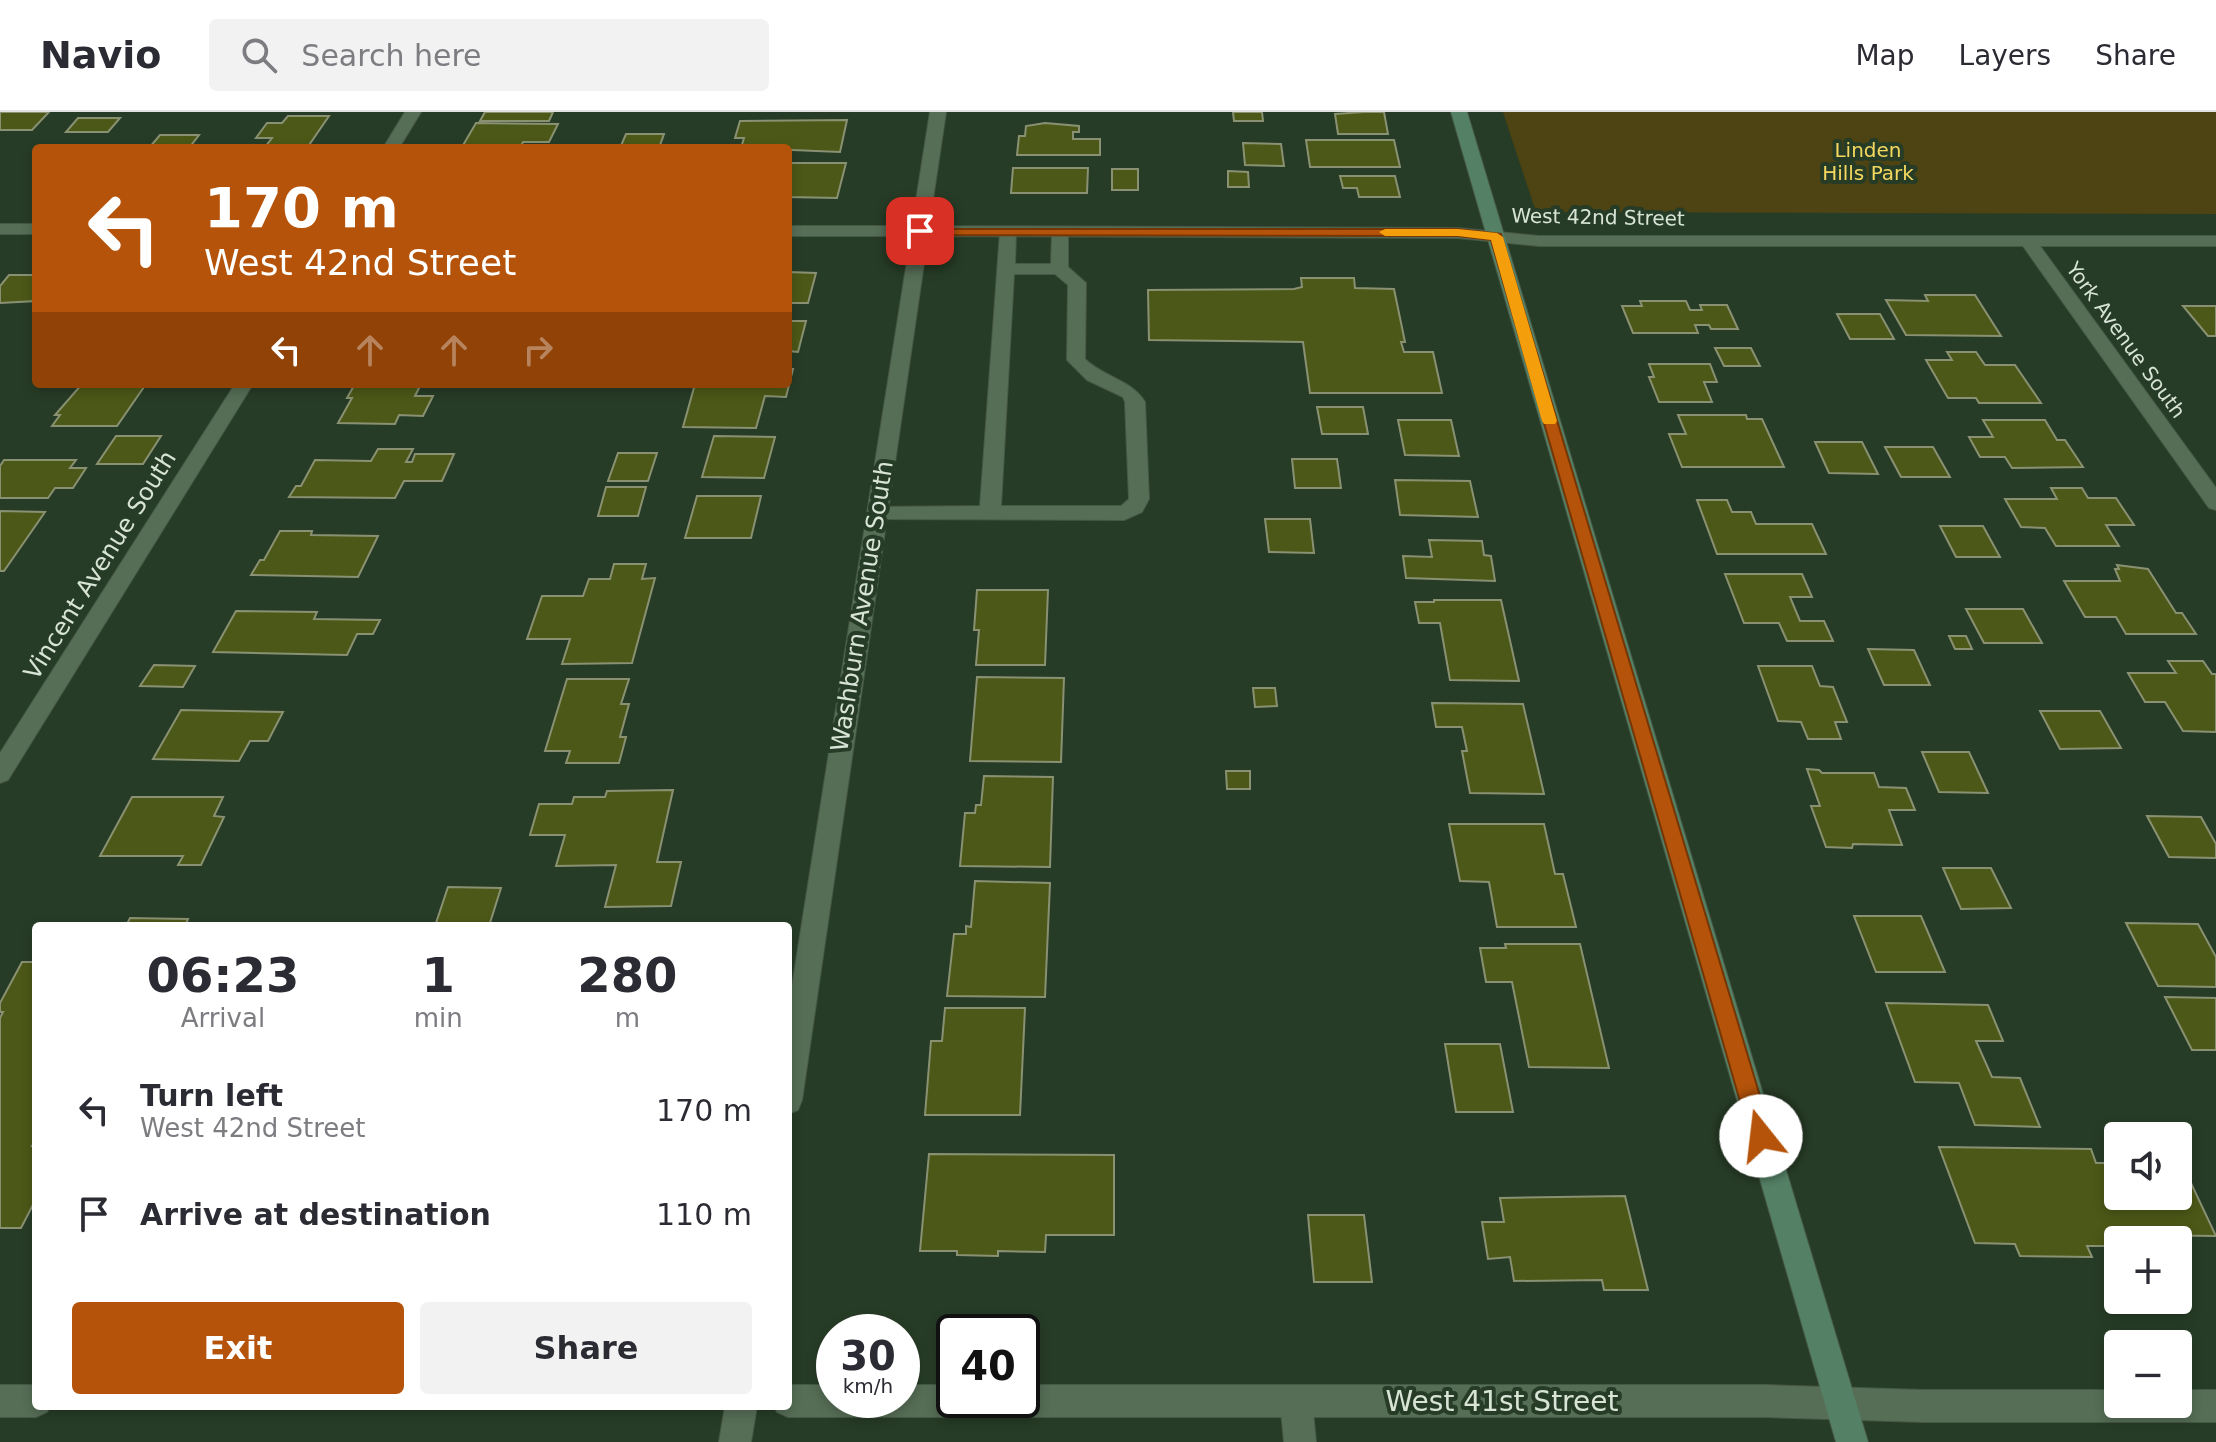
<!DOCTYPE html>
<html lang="en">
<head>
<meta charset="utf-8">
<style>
	body { margin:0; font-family:"DejaVu Sans",sans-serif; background:#f2f2f3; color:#2b2b33; height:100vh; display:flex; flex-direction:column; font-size:30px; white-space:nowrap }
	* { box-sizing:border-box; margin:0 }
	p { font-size:26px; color:#7c7c81 }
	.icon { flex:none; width:44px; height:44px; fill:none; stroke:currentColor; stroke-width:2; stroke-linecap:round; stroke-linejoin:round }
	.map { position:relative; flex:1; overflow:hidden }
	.sheet { position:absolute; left:32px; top:810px; width:760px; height:488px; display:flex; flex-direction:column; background:#fff; border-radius:8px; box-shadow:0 4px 12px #0003 }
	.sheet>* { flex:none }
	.hud { position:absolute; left:32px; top:32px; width:760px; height:244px; border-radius:8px; box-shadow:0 4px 12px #0003; background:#b45309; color:#fff; overflow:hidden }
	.tools { position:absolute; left:2104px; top:1010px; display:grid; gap:16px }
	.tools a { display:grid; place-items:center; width:88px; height:88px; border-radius:8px; background:#fff; box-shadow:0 4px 12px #0003; font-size:40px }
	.speed { position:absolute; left:816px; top:1202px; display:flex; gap:16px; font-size:40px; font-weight:700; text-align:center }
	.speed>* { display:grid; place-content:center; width:104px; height:104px; border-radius:50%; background:#fff; box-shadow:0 4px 12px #0003; line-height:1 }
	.speed small { font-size:20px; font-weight:400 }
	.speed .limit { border:4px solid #111; border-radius:12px; background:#fff; color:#111 }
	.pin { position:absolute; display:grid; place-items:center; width:68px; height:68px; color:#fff; margin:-34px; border-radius:16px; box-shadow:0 4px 12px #0006 }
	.me { position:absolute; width:88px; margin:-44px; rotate:344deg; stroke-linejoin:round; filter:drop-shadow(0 0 6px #0008) }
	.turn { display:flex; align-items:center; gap:28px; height:168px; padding:0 40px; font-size:36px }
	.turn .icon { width:104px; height:104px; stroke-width:2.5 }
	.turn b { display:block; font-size:56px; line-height:68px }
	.lanes { display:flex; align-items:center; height:76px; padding:0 40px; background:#0003; justify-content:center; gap:40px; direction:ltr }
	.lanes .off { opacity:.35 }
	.eta { display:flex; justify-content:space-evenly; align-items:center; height:136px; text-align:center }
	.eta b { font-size:48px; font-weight:600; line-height:56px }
	.button { display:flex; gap:16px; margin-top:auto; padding:16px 40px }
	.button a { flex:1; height:92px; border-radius:8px; background:#b45309; color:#fff; font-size:32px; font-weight:600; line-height:92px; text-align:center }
	.button a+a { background:#f2f2f3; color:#2b2b33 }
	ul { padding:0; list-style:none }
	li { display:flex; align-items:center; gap:24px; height:104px; padding:0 40px }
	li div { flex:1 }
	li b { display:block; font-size:30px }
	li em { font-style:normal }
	header { display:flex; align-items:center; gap:48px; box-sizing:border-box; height:112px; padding:0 40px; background:#fff; border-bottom:2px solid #e1e1e2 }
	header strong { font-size:38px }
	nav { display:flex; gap:44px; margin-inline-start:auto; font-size:28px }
	.search { width:560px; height:72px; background:#f2f2f3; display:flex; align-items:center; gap:20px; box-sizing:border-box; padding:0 28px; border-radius:8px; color:#7c7c81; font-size:30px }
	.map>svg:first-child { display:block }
</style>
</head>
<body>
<header>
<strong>Navio</strong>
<div class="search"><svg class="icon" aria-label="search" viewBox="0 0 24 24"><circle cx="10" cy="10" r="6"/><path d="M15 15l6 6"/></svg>Search here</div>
<nav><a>Map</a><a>Layers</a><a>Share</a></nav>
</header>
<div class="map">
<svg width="2216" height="1330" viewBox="0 0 2216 1330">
	<rect width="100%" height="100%" fill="#273c26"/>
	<polygon fill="#4e4313" points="1503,0 2216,0 2216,102 1536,100"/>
	<g fill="#4c5817" stroke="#899172" stroke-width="2">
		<polygon points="0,0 49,0 32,18 0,18"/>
		<polygon points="485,0 553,0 549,9 480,9"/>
		<polygon points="1233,0 1262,0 1263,9 1234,9"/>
		<polygon points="1364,0 1384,0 1388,22 1338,22 1335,2"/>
		<polygon points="288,4 329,4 307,36 265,35 272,26 256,26 267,11 282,11"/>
		<polygon points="78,6 120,6 108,20 66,20"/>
		<polygon points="847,8 840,40 741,36 744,26 735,26 740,9"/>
		<polygon points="476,11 558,12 549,30 523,30 520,36 462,35"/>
		<polygon points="1045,11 1079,14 1079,20 1073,20 1073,27 1100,27 1100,43 1017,43 1019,24 1025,24 1026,14"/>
		<polygon points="626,22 664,22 659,36 620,36"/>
		<polygon points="160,23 199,23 189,36 149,36"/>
		<polygon points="1306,28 1394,28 1400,55 1310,55"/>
		<polygon points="1243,31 1281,32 1284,54 1245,53"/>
		<polygon points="788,51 846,51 837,86 788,85"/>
		<polygon points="1013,56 1088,56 1087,81 1011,81"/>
		<rect x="1112" y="57" width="26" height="21"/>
		<polygon points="1228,59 1248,60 1249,75 1228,75"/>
		<polygon points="1340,64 1395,64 1400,85 1359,85 1357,76 1343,76"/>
		<polygon points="36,160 36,189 0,191 0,174 9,163 33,163"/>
		<polygon points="788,160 816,161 808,191 788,191"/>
		<polygon points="1301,166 1354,166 1355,176 1394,177 1405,230 1401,230 1404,240 1433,240 1442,281 1310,281 1303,230 1149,228 1148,178 1294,177 1302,175"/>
		<polygon points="1925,183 1975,183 2001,224 1906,223 1886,188 1928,189"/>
		<polygon points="1640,189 1686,189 1690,198 1702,198 1700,193 1727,193 1738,217 1711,217 1709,213 1695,213 1698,221 1633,221 1622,194 1642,194"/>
		<polygon points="2183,194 2216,194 2216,224 2208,224"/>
		<polygon points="1837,202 1880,202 1894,227 1850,227"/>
		<polygon points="788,209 806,209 798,240 788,239"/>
		<polygon points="1715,236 1751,236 1760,254 1724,254"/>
		<polygon points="1947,240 1976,240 1985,253 2015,253 2041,291 1979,291 1976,286 1948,286 1926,248 1952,248"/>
		<polygon points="1649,252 1710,252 1717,270 1704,270 1712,290 1659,290 1649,265 1654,265"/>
		<polygon points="788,257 793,257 786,285 765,284 756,316 683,315 695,272 788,272"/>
		<polygon points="82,272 146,272 117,314 52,314 60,303 55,303"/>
		<polygon points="355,272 421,272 415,284 433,284 423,304 399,303 395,312 338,311 352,286 347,286"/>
		<polygon points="1317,295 1363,295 1368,322 1322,322"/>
		<polygon points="1678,303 1746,303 1747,307 1762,307 1784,355 1682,355 1669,322 1686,322"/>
		<polygon points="1398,308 1451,308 1459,344 1405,343"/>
		<polygon points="1983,308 2045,308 2057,328 2065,328 2083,355 2012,356 2005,345 1980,345 1969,325 1993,325"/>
		<polygon points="116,324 161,324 143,352 97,352"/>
		<polygon points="714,324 775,325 764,366 702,365"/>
		<polygon points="1815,330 1862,330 1878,362 1829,361"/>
		<polygon points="1885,335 1933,335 1950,365 1901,365"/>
		<polygon points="378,337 413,337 406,350 412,350 415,342 454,342 442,369 404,369 395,386 289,385 296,374 301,374 315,348 371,349"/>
		<polygon points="618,341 657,341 648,369 608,369"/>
		<polygon points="1292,347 1337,347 1341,376 1295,376"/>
		<polygon points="4,348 76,348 70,356 86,356 73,376 55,376 48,386 0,386 0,354"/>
		<polygon points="1395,368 1470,369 1478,405 1400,403"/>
		<polygon points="606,375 646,375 638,404 598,404"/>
		<polygon points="2051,376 2082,376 2088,386 2116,386 2134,413 2106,413 2119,434 2056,434 2045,416 2021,415 2005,387 2057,387"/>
		<polygon points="697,384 761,384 751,426 685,426"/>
		<polygon points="1697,388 1727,388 1732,400 1751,400 1756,412 1812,412 1826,442 1717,442"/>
		<polygon points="0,399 45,400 4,459 0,459"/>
		<polygon points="1265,407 1310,407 1314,441 1269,440"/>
		<polygon points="1940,414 1983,414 2000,445 1956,445"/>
		<polygon points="280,419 312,419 311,423 378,424 358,465 251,463 260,448 264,448"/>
		<polygon points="1429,428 1482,429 1484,443 1491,444 1495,469 1406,466 1403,444 1432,445"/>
		<polygon points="614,452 646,452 642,467 655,466 632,551 562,552 570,527 527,527 542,484 583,484 589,467 610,467"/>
		<polygon points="2117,453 2148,457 2176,501 2182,501 2196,522 2126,522 2116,505 2085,505 2064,469 2120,469 2115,457 2119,457"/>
		<polygon points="1725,462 1802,462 1812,485 1790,485 1800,509 1824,509 1833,529 1787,529 1779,511 1744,511"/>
		<polygon points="977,478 1048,478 1045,553 976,553 979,518 974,518"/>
		<polygon points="1434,488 1501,488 1519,569 1450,568 1440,511 1419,511 1415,490 1434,490"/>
		<polygon points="1966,497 2023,497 2042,531 1984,531"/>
		<polygon points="236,499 317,500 314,507 380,508 373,522 357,522 347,543 213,540"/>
		<polygon points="1949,524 1966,524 1972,537 1955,537"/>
		<polygon points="1868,537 1914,538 1930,573 1884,573"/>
		<polygon points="2168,549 2203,549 2212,562 2216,562 2216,620 2183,619 2165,590 2145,590 2128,561 2176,561"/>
		<polygon points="154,553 195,554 183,575 140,574"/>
		<polygon points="1758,554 1812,554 1820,574 1833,575 1847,610 1835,610 1841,627 1808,627 1801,610 1778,609"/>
		<polygon points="977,565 1064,566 1061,650 970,649"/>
		<polygon points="567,567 629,567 621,592 629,592 620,625 626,625 619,651 566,651 570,639 545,639"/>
		<polygon points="1253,576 1275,576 1277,594 1255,595"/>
		<polygon points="1432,591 1523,592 1544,682 1470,681 1462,639 1467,639 1462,615 1436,615"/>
		<polygon points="181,598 283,600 268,629 250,629 239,649 153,647"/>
		<polygon points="2040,599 2100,599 2121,636 2060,637"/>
		<polygon points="1922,640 1969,640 1988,681 1939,680"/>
		<polygon points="1807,657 1819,658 1822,661 1874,661 1879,675 1906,676 1915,698 1889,698 1902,733 1853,732 1852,736 1826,735 1811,694 1820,694"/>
		<polygon points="1226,659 1250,659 1250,677 1227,677"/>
		<polygon points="984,664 1053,665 1050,755 960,754 965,701 975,701 976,693 981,693"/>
		<polygon points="673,678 657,750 681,750 671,794 605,795 616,753 556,754 565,723 530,723 539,692 572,692 574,685 605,685 607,679"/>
		<polygon points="132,685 223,685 214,704 224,705 201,753 178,753 183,744 100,744"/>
		<polygon points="2147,704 2201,705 2216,732 2216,746 2169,745"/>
		<polygon points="1449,712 1544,712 1555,762 1563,762 1576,815 1497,815 1489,770 1460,769"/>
		<polygon points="1943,756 1991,756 2011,796 1961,797"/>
		<polygon points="975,769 1050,771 1045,885 947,884 954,822 966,822 966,814 971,815"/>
		<polygon points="448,775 501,776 489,814 435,814"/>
		<polygon points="1854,804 1921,804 1945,860 1876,860"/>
		<polygon points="130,806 188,807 185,814 126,814"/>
		<polygon points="2126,811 2198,812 2216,845 2216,875 2158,874"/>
		<polygon points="1505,832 1580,832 1609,956 1529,955 1512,870 1486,870 1480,836 1506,836"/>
		<polygon points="22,850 36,850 36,1027 32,1034 36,1034 36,1087 21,1116 0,1116 0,906 3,900 0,900 0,891"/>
		<polygon points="2165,885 2216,886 2216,938 2192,938"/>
		<polygon points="1886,891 1988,893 2003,929 1976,929 1992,965 2020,966 2040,1015 1975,1013 1959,971 1915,970"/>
		<polygon points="945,896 1025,896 1020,1003 925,1003 931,929 942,929"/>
		<polygon points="1445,932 1500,932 1513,1000 1456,1000"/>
		<polygon points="1939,1035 2091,1037 2096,1051 2118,1051 2118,1084 2178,1084 2178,1052 2182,1052 2216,1124 2131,1123 2133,1128 2118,1128 2118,1134 2087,1134 2092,1145 2020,1144 2015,1132 1975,1131"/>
		<polygon points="929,1042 1114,1043 1114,1123 1046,1123 1045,1140 998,1139 998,1144 957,1143 957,1139 920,1139"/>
		<polygon points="1625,1084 1648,1178 1604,1178 1602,1168 1514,1169 1510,1145 1488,1147 1482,1110 1504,1110 1500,1086"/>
		<polygon points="1308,1103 1364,1103 1372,1170 1314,1170"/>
	</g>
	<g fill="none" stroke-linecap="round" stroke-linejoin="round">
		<defs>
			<g id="lane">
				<path d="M 1008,115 L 1016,120 L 1015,152 L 1051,152 L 1052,120 L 1060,115 L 1068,120 L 1068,155 L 1086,171 L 1085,247 C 1103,265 1132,268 1145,290 L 1149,387 L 1142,400 L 1124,408 L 869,407 L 866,402 L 869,397 L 876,395 L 980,394 L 1000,120 ZM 1014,162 L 1055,162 L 1068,173 L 1067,248 L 1087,268 L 1123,285 L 1125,290 L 1129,387 L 1121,394 L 1001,394 Z"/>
				<polygon points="1296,1273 1307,1278 1312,1289 1316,1330 1284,1330 1280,1289 1285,1278"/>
			</g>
			<g id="street">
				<polygon points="405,0 421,0 399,36 383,36"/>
				<polygon points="930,0 946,0 929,114 1458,116 1539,124 2216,124 2216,134 2040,134 2216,376 2216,398 2209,396 2023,134 1539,134 1458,126 928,124 802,988 798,998 788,1002 788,899 911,124 788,124 788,114 912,114"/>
				<rect x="0" y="112" width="36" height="10"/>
				<polygon points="235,272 253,272 8,668 0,671 0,641"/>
				<polygon points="0,1273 36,1273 36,1294 50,1294 47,1300 36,1305 0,1305"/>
				<polygon points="788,1273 834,1273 834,1288 902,1288 902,1273 954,1273 954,1288 1022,1288 1022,1273 1766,1273 1923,1278 2118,1278 2118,1292 2178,1292 2178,1278 2216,1278 2216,1310 1923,1310 1766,1305 788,1305 777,1300 774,1294 788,1294"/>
				<polygon points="725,1294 757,1294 751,1330 719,1330"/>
			</g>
			<polygon id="secondary" points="1451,0 1467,0 1868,1330 1836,1330"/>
		</defs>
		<use href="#lane" stroke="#465846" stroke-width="2"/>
		<use href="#street" stroke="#465846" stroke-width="2"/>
		<use href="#secondary" stroke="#465846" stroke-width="2"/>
		<use href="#lane" fill="#576e56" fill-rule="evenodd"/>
		<use href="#street" fill="#576e56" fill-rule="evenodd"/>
		<use href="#secondary" fill="#548166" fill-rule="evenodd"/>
	</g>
	<polygon fill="#b45309" stroke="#753606" stroke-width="2" points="916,117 1458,117 1501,122 1772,1024 1768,1032 1761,1035 1753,1032 1750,1024 1491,128 1458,124 920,123 916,122"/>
	<polygon fill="#f59e0b" points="1458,117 1497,121 1503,125 1557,309 1555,312 1544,312 1542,309 1491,128 1458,124 1385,124 1379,120 1385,117"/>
	<g text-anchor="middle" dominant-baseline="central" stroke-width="8" stroke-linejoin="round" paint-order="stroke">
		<g font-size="20" fill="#f4d75f" stroke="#273c26">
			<text x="1868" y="38">Linden<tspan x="1868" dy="23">Hills Park</tspan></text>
		</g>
		<g font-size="20" fill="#d7e4d6" stroke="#273c26">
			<text transform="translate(1598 105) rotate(1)">West 42nd Street</text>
			<text transform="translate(2126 228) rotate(54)">York Avenue South</text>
		</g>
		<g font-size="24" fill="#d7e4d6" stroke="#273c26">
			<text transform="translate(100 453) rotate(-58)">Vincent Avenue South</text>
			<text transform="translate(862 494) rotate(-81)">Washburn Avenue South</text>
		</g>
		<g font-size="28" fill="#d7e4d6" stroke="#273c26">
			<text x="1502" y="1289">West 41st Street</text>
		</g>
	</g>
</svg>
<div class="tools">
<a><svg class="icon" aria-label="sound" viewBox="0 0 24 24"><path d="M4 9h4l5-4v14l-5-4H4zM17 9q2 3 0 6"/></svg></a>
<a>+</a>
<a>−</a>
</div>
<div class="speed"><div>30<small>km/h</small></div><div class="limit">40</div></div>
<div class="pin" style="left:920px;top:119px;background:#d93025"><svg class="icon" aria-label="arrive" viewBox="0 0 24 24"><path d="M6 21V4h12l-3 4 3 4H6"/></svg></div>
<svg class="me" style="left:1761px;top:1024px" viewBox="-20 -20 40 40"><circle r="19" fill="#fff"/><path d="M0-13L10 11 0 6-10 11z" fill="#b45309"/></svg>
<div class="hud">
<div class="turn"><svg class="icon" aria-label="left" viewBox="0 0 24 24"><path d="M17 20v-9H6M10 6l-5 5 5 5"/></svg><div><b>170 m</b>West 42nd Street</div></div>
<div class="lanes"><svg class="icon" aria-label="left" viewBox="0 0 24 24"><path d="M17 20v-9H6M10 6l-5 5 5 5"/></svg><svg class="icon off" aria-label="ahead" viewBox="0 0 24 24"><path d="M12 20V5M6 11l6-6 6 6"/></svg><svg class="icon off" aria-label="ahead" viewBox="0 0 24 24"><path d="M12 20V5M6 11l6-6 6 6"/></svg><svg class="icon off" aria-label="right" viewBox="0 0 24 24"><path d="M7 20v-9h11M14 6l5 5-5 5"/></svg></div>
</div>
<section class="sheet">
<div class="eta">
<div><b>06:23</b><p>Arrival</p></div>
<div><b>1</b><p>min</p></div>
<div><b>280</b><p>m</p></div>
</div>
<ul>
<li><svg class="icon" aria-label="left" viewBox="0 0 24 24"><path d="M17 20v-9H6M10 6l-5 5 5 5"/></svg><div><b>Turn left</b><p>West 42nd Street</p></div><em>170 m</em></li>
<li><svg class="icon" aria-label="arrive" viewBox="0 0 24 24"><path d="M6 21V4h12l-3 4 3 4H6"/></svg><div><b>Arrive at destination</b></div><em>110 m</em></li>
</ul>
<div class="button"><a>Exit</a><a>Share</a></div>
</section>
</div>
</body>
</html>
